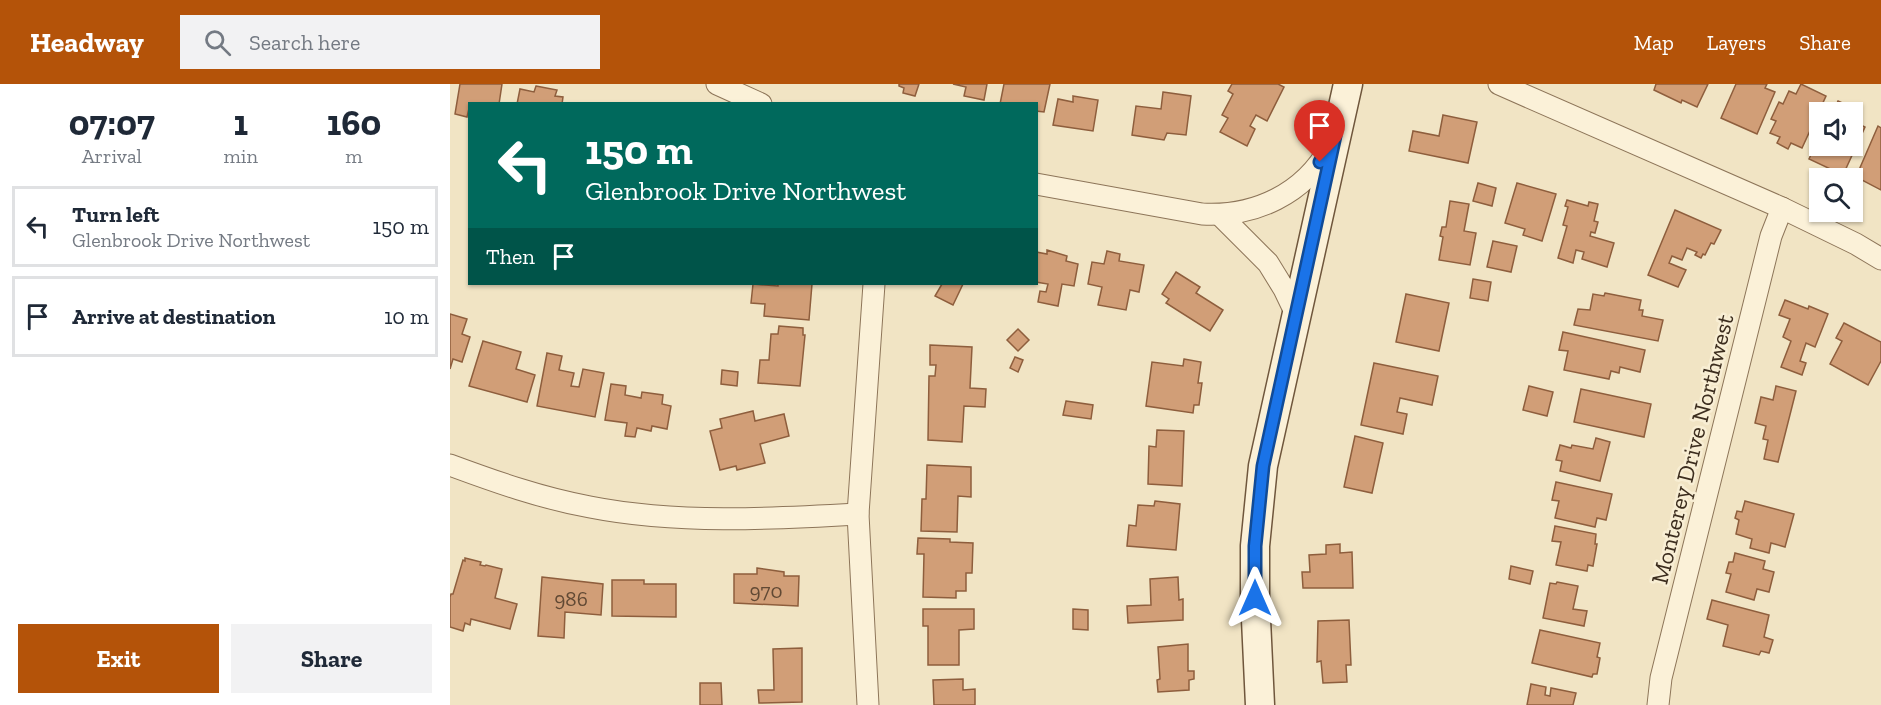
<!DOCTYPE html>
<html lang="en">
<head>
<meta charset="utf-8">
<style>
	body { margin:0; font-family:"Zilla Slab",serif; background:#f2f2f3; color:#1f2937; height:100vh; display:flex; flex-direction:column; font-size:22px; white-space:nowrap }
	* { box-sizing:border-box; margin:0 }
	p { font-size:20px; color:#747a83 }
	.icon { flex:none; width:33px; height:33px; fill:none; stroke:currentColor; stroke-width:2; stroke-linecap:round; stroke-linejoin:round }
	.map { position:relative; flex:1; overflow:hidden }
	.side { display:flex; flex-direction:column; background:#fff; width:450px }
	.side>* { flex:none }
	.guide { position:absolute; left:18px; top:18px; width:570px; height:183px; border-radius:0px; box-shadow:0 2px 4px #0004; background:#00695c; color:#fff; overflow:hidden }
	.buttons { position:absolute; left:1359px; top:18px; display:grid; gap:12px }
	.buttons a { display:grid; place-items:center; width:54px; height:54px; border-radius:0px; background:#fff; box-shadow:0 2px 4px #0004; font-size:30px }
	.pin { position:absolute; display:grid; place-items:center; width:51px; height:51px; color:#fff; margin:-62px -26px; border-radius:50% 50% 50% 0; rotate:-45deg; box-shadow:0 0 6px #0007 }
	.pin .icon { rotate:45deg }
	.me { position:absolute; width:66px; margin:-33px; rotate:0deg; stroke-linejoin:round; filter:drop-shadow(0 0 4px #0008) }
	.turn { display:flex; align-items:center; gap:21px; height:126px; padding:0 18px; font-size:27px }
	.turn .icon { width:78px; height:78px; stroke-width:2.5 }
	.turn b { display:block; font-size:42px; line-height:51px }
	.then { display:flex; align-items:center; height:57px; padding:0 18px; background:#0003; gap:12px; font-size:22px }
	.eta { display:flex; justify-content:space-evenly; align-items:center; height:102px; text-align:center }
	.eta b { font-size:36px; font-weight:800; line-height:42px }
	.button { display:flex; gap:12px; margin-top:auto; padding:12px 18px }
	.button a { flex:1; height:69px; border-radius:0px; background:#b45309; color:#fff; font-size:24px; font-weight:800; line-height:69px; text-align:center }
	.button a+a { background:#f2f2f3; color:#1f2937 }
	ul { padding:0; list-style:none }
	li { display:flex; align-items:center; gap:18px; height:81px; margin:0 12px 9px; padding:0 6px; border:3px solid #e0e1e3; border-radius:0px }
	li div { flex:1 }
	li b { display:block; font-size:22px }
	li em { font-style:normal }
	header { display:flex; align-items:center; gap:36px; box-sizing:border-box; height:84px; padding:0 30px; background:#b45309; color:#fff }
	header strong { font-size:28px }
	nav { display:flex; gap:33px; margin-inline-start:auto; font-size:21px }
	.search { width:420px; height:54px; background:#f2f2f3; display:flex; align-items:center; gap:15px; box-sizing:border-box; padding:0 21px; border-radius:0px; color:#747a83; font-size:22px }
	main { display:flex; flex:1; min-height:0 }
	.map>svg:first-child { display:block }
</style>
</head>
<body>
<header>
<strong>Headway</strong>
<div class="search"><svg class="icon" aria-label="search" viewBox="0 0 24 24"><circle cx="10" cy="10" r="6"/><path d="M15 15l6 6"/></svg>Search here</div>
<nav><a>Map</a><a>Layers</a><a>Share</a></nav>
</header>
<main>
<section class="side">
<div class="eta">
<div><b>07:07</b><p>Arrival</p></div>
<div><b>1</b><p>min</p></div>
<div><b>160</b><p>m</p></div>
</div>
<ul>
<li><svg class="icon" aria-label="left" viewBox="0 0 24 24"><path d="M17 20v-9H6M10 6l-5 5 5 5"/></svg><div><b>Turn left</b><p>Glenbrook Drive Northwest</p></div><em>150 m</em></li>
<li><svg class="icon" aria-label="arrive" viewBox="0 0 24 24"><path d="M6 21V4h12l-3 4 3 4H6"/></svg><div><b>Arrive at destination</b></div><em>10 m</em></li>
</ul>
<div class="button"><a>Exit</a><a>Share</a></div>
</section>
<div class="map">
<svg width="1431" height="621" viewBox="0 0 1431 621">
	<rect width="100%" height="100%" fill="#f1e4c4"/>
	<g fill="#d19e77" stroke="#8e5e3d" stroke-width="1.5">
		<polygon points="10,0 52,0 49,20 20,20 17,33 5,30"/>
		<polygon points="449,0 469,0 465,12 453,9 454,4 449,2"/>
		<polygon points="503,0 537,0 534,16 514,12 516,3"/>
		<polygon points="554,0 600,0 594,28 586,27 586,20 550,20"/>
		<polygon points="782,0 828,0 834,3 817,37 806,31 800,42 805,45 797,62 770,48 778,34 772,31 783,10 778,7"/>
		<polygon points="1206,0 1258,0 1247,23 1232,16 1231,19 1204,6"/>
		<polygon points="1286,0 1317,0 1315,4 1325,8 1307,50 1271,34"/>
		<polygon points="1351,0 1376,12 1352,64 1341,59 1338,65 1327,59 1330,53 1320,49 1326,37 1321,35 1329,18 1333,20 1339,7 1346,10"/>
		<polygon points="86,2 107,6 105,12 113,13 112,20 67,20 70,5 84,8"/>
		<polygon points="713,8 741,12 736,51 717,49 714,56 682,51 686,22 711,25"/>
		<polygon points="623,12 648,16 643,47 603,41 608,15 623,18"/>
		<polygon points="1388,17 1412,28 1407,39 1415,43 1393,91 1359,75 1370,52 1370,62 1402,62 1402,28 1380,28 1383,28"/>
		<polygon points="993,31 1027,38 1018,79 959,67 963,47 989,52"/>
		<polygon points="1428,42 1431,44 1431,106 1406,93"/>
		<polygon points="1028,99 1046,104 1042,122 1023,117"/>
		<polygon points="1067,99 1106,110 1092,157 1073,151 1075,145 1055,139"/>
		<polygon points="1117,116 1138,122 1139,118 1148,120 1144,137 1148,138 1145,149 1141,148 1140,152 1164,159 1157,183 1132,175 1134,168 1126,166 1123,179 1108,174 1117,142 1113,141 1118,123 1115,122"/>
		<polygon points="1000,117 1019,120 1014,147 1026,149 1020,181 989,176 993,153 990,152 992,143 996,143"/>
		<polygon points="1225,126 1271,146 1264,160 1261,159 1255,171 1253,170 1251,174 1245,171 1247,168 1237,164 1232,176 1222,172 1219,179 1236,186 1228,203 1198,191"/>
		<polygon points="1043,157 1067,162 1061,188 1037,183"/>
		<polygon points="597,166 617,172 616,177 628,180 624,202 612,200 608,222 588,218 590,207 596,208 598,200 586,198 586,168 597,170"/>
		<polygon points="657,167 670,170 669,177 694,181 689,208 680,206 676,226 648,221 652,203 638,200 642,178 654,180"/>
		<polygon points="726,188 750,203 746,209 773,226 760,247 716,219 719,215 712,210"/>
		<polygon points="1023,195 1041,198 1038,217 1020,214"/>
		<polygon points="303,200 328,202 328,200 362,200 359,236 314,232 315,220 301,219"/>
		<polygon points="492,200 513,200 503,221 485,212"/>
		<polygon points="1155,209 1191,216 1189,226 1193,226 1192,232 1213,236 1208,257 1124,241 1128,225 1140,226 1143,210 1154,212"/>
		<polygon points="956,210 999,219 989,267 946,258"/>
		<polygon points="1335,216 1358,225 1359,222 1378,230 1365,263 1356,259 1350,277 1356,279 1352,291 1331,283 1341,257 1333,253 1340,235 1329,231"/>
		<polygon points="0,230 17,235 12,250 20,253 12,278 3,275 0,285"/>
		<polygon points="1394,239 1431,258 1431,277 1418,301 1380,280 1392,257 1386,254"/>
		<polygon points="329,242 353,244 353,251 355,251 350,302 308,299 310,276 319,276 321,250 328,250"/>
		<polygon points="568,245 579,256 568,267 557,256"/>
		<polygon points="1113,248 1195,266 1190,288 1170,283 1169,289 1161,287 1159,295 1114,286 1118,267 1109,266"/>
		<polygon points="33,257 71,268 66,285 85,291 77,318 19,302"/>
		<polygon points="480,261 522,263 520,304 536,305 535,323 514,322 512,358 478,356 479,292 485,292 486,281 480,281"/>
		<polygon points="97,269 112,272 109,286 124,289 121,302 129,303 133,285 154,289 145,333 87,322"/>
		<polygon points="565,273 573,276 568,288 560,284"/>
		<polygon points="734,275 751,278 748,299 752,299 749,321 744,321 743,329 696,322 702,278 733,282"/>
		<polygon points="924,279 988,292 982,321 950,314 947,328 957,330 953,350 911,341"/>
		<polygon points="272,286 288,288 287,302 271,300"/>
		<polygon points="161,300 176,302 175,311 191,314 192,308 213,311 212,320 221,322 217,345 202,342 201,347 187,344 185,353 175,352 177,339 155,336"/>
		<polygon points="1079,302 1103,308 1097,332 1073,326"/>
		<polygon points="1326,302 1346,307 1328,378 1314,375 1318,356 1313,355 1316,342 1305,339 1311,313 1323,316"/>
		<polygon points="1131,305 1201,320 1194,353 1124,338"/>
		<polygon points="616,317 643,321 641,335 613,331"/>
		<polygon points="303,327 305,337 334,330 339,352 310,360 315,379 287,386 286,382 270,386 260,347 272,344 270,335"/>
		<polygon points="707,346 734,347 732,402 698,400 699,362 706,363"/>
		<polygon points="905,352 933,359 922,409 894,403"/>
		<polygon points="1146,354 1160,358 1150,397 1110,387 1112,377 1106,376 1110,361 1121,364 1122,361 1143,365"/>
		<polygon points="477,381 521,383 521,413 508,412 507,448 471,447 472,415 476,415"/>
		<polygon points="1106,398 1162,410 1156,436 1147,434 1145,443 1105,434 1109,417 1102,416"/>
		<polygon points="705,417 730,420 726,466 677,462 679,441 686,442 688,421 704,422"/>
		<polygon points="1295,417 1344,430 1335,463 1321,459 1319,469 1300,464 1302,455 1286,450 1289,436 1285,434 1287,427 1292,428"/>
		<polygon points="1105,442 1146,450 1145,460 1147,460 1143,482 1138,481 1137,487 1106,481 1111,458 1102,457"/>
		<polygon points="468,454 500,455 500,458 523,459 522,489 516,489 516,507 506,507 506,514 473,513 474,470 467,470"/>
		<polygon points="890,460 890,469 902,468 903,504 853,504 852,488 860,488 859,471 876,470 876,461"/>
		<polygon points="1285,469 1315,477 1313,485 1324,488 1319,508 1307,505 1304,516 1276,508 1281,490 1276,489 1279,478 1283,478"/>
		<polygon points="15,474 31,478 30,481 35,482 36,481 52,485 45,514 67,520 60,545 21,535 20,541 15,539 13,547 0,543 0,513 1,510 3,510 13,476 15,477"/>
		<polygon points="1061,482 1083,487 1080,500 1059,495"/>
		<polygon points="307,484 334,488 334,492 349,492 348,522 284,519 284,490 307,490"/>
		<polygon points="92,493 153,500 151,531 115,528 114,554 88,552"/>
		<polygon points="728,493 729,516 733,515 733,536 678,539 677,522 701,521 700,495"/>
		<polygon points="162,496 194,496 194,500 226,500 226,533 162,532"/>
		<polygon points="1107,498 1128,502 1123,525 1137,527 1134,542 1093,534 1100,499 1106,500"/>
		<polygon points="1262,516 1319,531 1314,553 1323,556 1319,569 1311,567 1309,571 1273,562 1278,541 1257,535"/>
		<polygon points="473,525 524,525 524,545 509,546 509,581 478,581 478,542 473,542"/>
		<polygon points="623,525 638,526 638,546 623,545"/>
		<polygon points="899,536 901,581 896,581 897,598 873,599 871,577 867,578 868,537"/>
		<polygon points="1090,546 1150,559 1147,573 1150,574 1147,590 1143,590 1142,593 1082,579"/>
		<polygon points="738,560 738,587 744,587 744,595 739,596 739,606 708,608 707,596 710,595 708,563"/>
		<polygon points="352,564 352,618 309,619 308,606 324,606 323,565"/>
		<polygon points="513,595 513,606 525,605 525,621 484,621 483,596"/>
		<polygon points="250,599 271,599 272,621 250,621"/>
		<polygon points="1081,600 1096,603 1095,611 1100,612 1101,604 1126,609 1123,621 1077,621"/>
	</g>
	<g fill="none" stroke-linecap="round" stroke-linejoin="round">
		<defs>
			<g id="minor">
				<polyline points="267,0 311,20"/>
				<polyline points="1049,0 1332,124 1406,160 1431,175"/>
				<path d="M 586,100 L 752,130 C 805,133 854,110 880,63"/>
				<polyline points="770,131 818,179 834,205 846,230"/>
				<path d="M 0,381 C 46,398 91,414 140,423 C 226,440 321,435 408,430"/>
				<polyline points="418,621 408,430 424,200"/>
				<polyline points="1208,621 1211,594 1321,152 1332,124"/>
			</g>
			<polyline id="secondary" points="810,621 805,514 805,462 813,382 898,0"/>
		</defs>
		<use href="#minor" stroke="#8d7559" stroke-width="23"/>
		<use href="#secondary" stroke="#6f563c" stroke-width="31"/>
		<use href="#minor" stroke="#fbf1d8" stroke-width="21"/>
		<use href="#secondary" stroke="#fbf1d8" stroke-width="28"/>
	</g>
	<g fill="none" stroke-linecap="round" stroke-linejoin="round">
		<defs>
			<polyline id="route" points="805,514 805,462 813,382 885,52 870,78"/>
		</defs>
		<use href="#route" stroke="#114b97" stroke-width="15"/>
		<use href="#route" stroke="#1a73e8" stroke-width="10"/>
	</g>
	<g text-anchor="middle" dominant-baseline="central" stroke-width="5" stroke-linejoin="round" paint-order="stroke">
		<g font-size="21" fill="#614934">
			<text x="316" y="506">970</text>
			<text x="121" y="514">986</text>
		</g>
		<g font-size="24" fill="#3c2d1e" stroke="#f8eed4">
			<text transform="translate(1242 365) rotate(-76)">Monterey Drive Northwest</text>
		</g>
	</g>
</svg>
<div class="buttons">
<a><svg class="icon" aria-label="sound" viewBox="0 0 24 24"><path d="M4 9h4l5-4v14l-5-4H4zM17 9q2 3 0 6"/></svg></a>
<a><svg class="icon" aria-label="search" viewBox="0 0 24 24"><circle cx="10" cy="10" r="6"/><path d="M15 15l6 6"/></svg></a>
</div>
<div class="pin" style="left:870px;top:78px;background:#d93025"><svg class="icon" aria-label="arrive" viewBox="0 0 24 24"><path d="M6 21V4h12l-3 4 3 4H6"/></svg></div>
<svg class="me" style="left:805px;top:514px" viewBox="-20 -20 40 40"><path d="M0-17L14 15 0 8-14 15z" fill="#1a73e8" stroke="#fff" stroke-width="4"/></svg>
<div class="guide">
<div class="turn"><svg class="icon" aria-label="left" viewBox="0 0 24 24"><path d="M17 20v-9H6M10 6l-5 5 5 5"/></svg><div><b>150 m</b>Glenbrook Drive Northwest</div></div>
<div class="then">Then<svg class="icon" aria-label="arrive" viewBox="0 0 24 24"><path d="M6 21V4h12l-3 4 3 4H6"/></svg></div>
</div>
</div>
</main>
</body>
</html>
